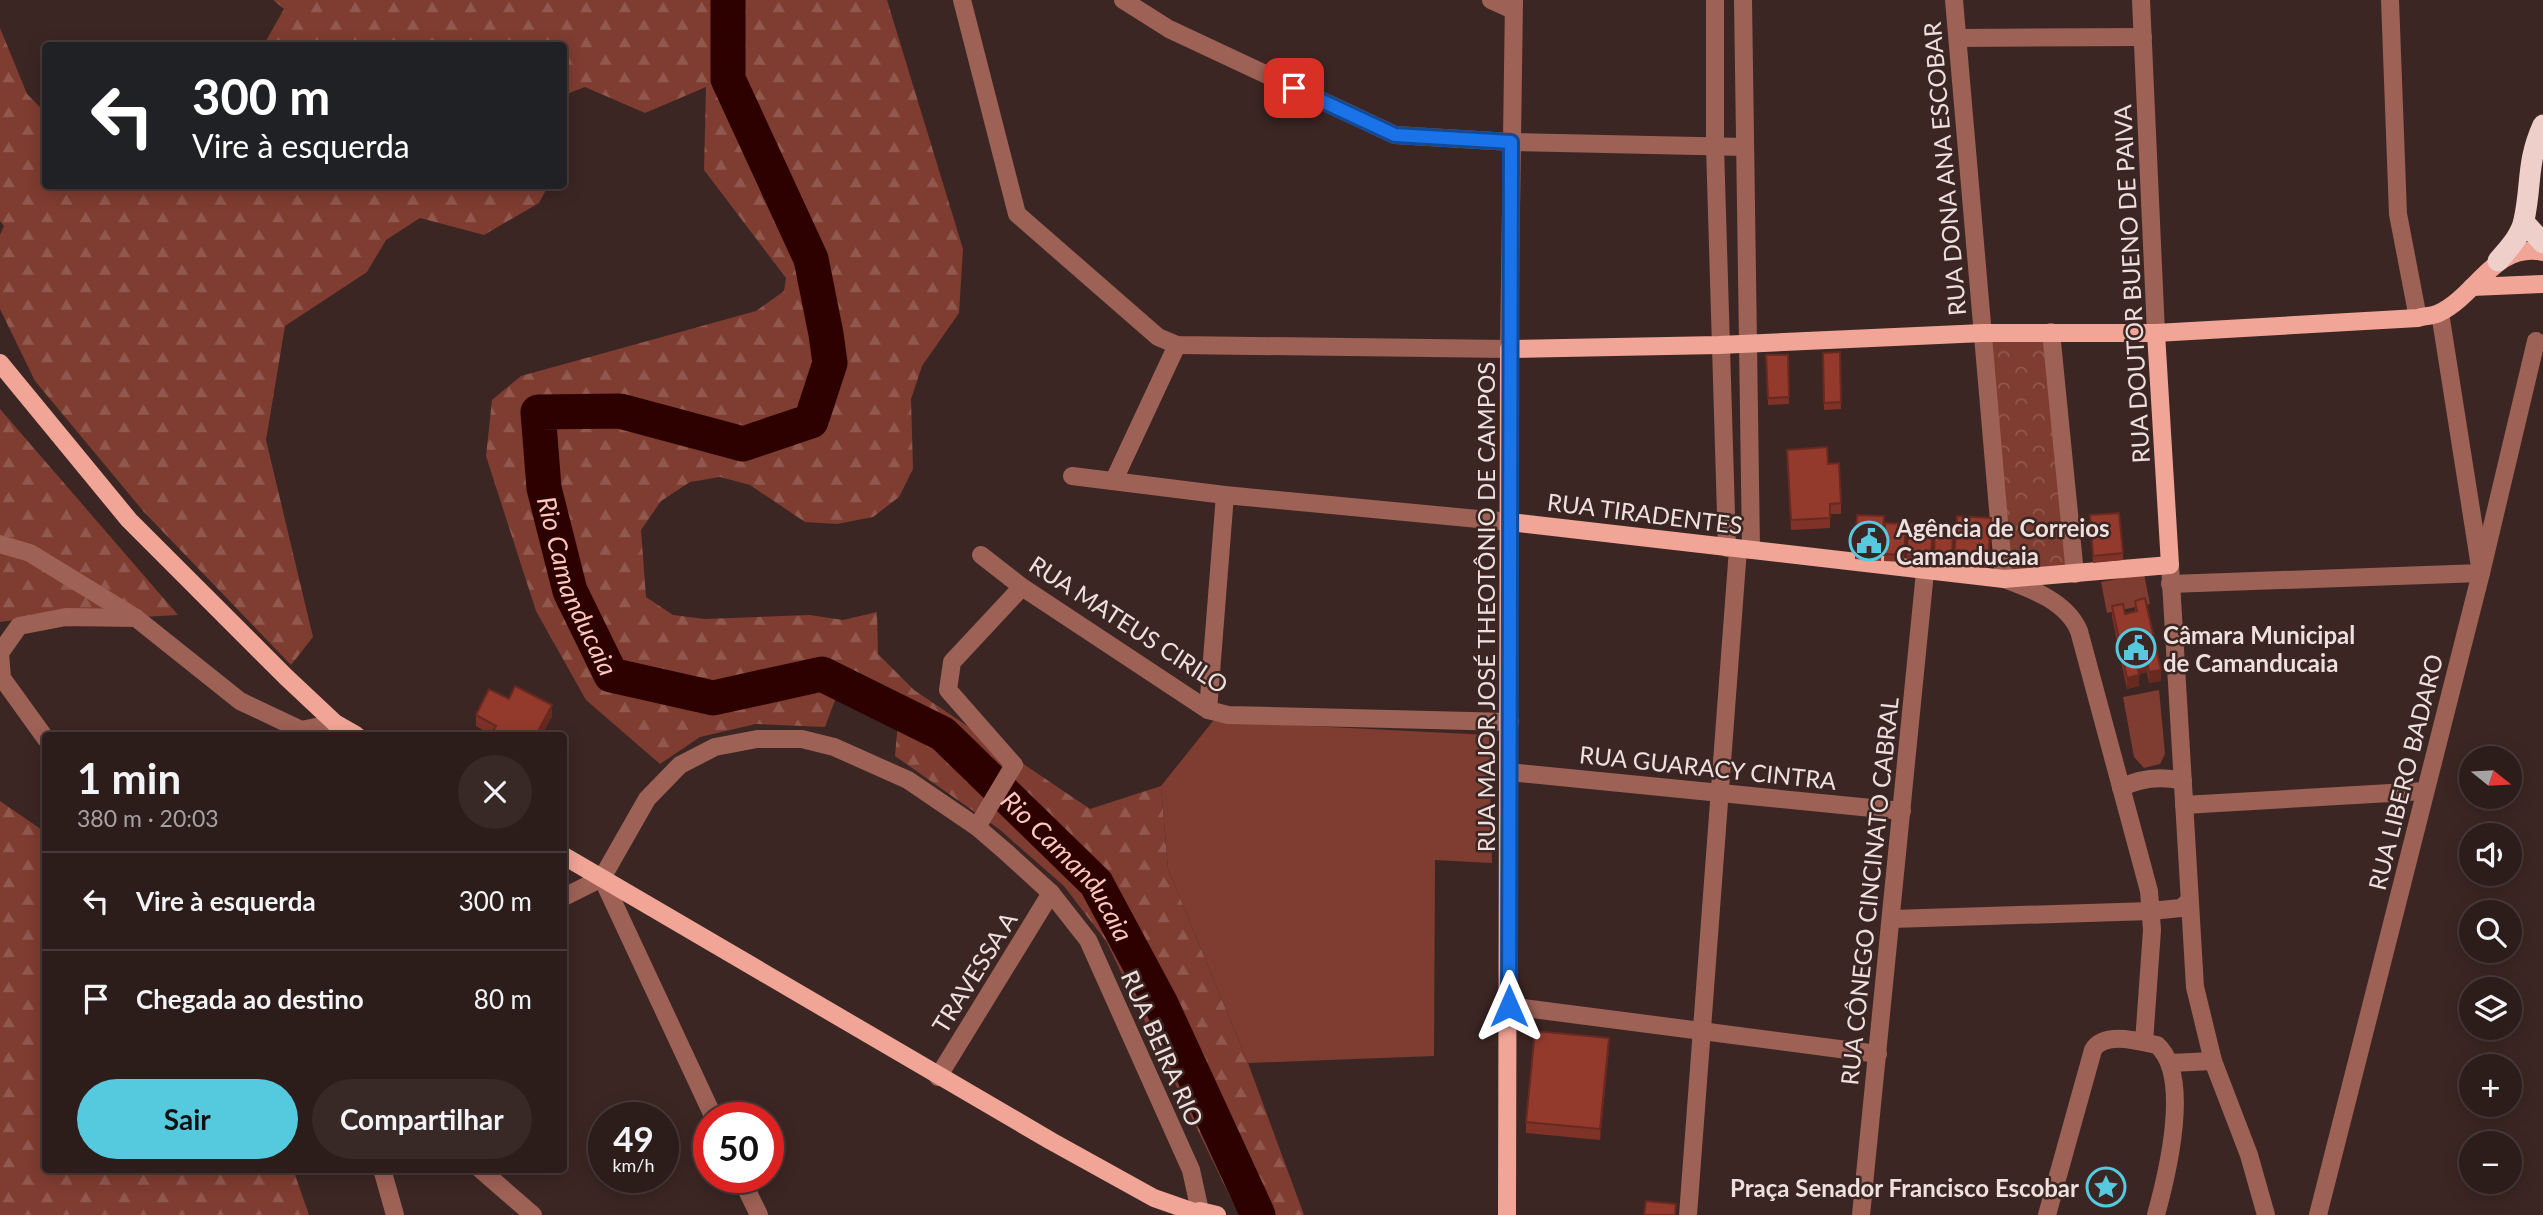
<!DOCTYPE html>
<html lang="pt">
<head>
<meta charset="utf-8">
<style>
	body { margin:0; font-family:Lato,sans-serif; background:#382927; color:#f1f3f6; height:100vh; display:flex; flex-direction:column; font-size:26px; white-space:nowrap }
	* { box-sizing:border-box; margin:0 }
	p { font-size:23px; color:#a6a1a2 }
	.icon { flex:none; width:38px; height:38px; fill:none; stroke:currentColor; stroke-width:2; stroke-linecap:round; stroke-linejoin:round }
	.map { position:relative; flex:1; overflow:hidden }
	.panel { position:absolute; left:42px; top:732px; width:525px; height:441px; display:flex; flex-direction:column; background:#2c1c1a; border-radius:7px; box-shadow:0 4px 18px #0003,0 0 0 2px #483a39 }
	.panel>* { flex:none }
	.top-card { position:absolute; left:42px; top:42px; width:525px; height:147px; border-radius:7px; box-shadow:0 4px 18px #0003,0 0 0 2px #483a39; background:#202124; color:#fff; overflow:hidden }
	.needle { width:46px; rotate:108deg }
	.fabs { position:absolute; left:2459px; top:746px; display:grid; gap:14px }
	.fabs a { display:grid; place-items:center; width:63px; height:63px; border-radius:50%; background:#2c1c1a; box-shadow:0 4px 18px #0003,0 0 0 2px #483a39; font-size:35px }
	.speed { position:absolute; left:588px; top:1102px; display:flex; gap:14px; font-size:35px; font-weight:700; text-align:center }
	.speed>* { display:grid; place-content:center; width:91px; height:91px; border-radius:50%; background:#2c1c1a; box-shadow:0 4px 18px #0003,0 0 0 2px #483a39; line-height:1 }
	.speed small { font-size:18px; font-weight:400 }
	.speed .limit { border:10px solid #d22; background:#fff; color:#111 }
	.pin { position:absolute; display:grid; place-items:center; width:60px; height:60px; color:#fff; margin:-30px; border-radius:14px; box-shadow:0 4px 10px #0006 }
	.me { position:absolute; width:77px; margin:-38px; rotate:0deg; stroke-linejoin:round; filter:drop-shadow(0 0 5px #0008) }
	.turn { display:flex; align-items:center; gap:24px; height:147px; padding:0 35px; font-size:32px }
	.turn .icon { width:91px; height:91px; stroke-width:2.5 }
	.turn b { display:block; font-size:49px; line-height:60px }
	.round { display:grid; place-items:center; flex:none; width:74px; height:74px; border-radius:37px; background:#382927 }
	.overview { display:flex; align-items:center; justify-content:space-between; height:119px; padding:0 35px }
	h1 { font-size:42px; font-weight:700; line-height:52px }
	.button { display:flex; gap:14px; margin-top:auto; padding:14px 35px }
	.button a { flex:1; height:80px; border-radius:42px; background:#55cade; color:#111; font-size:28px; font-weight:700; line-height:80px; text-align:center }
	.button a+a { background:#382927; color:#f1f3f6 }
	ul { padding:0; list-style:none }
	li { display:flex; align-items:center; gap:21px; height:98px; padding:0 35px; border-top:2px solid #483a39 }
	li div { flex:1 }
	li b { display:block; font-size:26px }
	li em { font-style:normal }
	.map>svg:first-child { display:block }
</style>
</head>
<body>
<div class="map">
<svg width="2543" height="1215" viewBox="0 0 2543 1215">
	<defs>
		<pattern id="forest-firs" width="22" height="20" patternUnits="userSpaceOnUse" patternTransform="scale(1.75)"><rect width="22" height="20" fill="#7f3c31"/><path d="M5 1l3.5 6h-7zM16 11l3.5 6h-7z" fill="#91584e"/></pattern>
		<pattern id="park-crowns" width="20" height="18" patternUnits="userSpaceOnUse" patternTransform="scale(1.75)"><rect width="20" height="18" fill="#7f3c31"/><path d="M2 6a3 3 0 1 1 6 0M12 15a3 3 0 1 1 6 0" fill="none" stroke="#91584e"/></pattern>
	</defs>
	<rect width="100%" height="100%" fill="#3b2623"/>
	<g fill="#7f3c31">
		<polygon points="2144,574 2150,604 2107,613 2101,582"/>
		<polygon points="2159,690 2165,754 2160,764 2144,768 2134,757 2123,697"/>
		<polygon points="1213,721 1489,735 1492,863 1435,860 1434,1056 1248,1063 1168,869 1161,786"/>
	</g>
	<g fill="url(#forest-firs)">
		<polygon points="273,0 887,0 963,249 959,313 922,366 911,399 913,469 899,497 873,517 837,524 805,522 750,485 720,477 690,482 661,501 641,530 646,597 673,615 705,619 810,615 843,620 877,612 878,654 914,690 1090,809 1161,786 1168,869 1248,1063 1304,1215 1241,1215 1233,1203 1106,941 1064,886 999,829 895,756 898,722 837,695 825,727 756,724 700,737 660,764 586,700 536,611 486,456 492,400 521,376 756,311 784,291 786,278 704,170 706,87 645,113 585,87 564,95 564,46 263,46 284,9"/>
		<polygon points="0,28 27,94 45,112 46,186 548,186 539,203 484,235 420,218 386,240 367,272 285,326 266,440 313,637 291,665 144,512 35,381 0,309 0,235 4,226 0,221"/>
		<polygon points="0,409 178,615 143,617 75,612 0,622"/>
		<polygon points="0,801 45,832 46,1169 293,1169 309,1215 0,1215"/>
	</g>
	<polygon fill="url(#park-crowns)" points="2047,335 2071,571 2007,575 1991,338"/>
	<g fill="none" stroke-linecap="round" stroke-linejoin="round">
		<path stroke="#2d0100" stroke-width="35" id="s1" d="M 728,0 L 728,79 L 811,259 L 826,334 L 830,363 L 811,421 L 743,444 L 620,411 L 538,412 L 544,488 L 570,591 L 611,675 L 713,698 L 822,674 L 943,734 L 1096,883 L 1161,1004 L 1258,1215"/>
		<g stroke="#9e6156" stroke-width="18">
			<polyline points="962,0 1017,214 1158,337 1177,345 1509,349 1514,0"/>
			<polyline points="1123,0 1169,29 1395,135 1511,142 1744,147"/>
			<polyline points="1491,0 1513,10"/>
			<polyline points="1715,0 1715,146 1727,548"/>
			<polyline points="1743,0 1751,550"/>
			<path d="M 1954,0 L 2004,579 C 2032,589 2067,602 2079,631 L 2149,891 L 2152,930 L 2144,1042"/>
			<polyline points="2141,0 2156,333"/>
			<polyline points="2390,0 2398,214 2418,318"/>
			<polyline points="1958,38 2143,37"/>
			<polyline points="2051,332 2075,574"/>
			<polyline points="1072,476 1225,495 1510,522"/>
			<polyline points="1114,480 1177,345"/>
			<polyline points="0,544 30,553 136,618 240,701 301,730 335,723"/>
			<polyline points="981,555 1022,587 1208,710 1228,715 1510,722"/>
			<polyline points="2170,565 2195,987 2213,1061 2249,1155 2266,1215"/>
			<polyline points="2170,584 2481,573 2440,313"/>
			<polyline points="1208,710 1225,495"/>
			<polyline points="46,739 2,678 0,653 19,626 66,617 136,618"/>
			<polyline points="1509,772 1902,811"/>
			<path d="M 2121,788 C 2140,778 2161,776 2183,781"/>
			<polyline points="2184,805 2425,791"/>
			<polyline points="977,827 1014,765 948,690 952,662 1022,587"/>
			<polyline points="602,878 647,799 680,765 715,747 757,739 802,739 834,747 908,780 977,827 1006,852 1051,893 1088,940 1191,1170 1200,1211"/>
			<polyline points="602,878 714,1118"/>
			<polyline points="564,897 602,878"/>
			<polyline points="1892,919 2151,911 2181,908 2189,901"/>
			<polyline points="1509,1006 1878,1054"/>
			<polyline points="2170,1063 2213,1061"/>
			<polyline points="938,1077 1051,893"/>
			<polyline points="382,1169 395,1215"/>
			<polyline points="480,1169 533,1215"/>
			<polyline points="741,1178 759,1215"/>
			<polyline points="1688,1215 1738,549"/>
			<polyline points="1861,1215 1925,572"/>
			<path d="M 2047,1215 L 2093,1050 C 2104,1031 2138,1041 2157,1045 C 2192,1076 2167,1175 2156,1215"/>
			<polyline points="2318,1215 2481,573 2536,341"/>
		</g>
		<g stroke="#f1a596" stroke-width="18">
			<polyline points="2472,287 2543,284"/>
			<polyline points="0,363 129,520 286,677 335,723 356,735"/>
			<polyline points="1510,522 2004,579 2170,565 2156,333"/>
			<polyline points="564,856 1051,1141 1154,1198 1194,1212"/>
			<polyline points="1186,1215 1200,1211 1217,1215"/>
			<path d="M 1507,1215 L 1509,349 L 1719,345 L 1983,333 L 2156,333 L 2418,318 C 2424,316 2433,316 2439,313 C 2477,295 2495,242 2543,252"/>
		</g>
		<g stroke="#eecfc9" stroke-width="21">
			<polyline points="2524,222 2543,243"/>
			<path d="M 2498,261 C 2508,249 2521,236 2524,220 C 2532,184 2526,163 2543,125"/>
		</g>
	</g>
	<g fill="#7f3227">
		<polygon points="1840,352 1841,409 1824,410 1823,353"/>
		<polygon points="1766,355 1788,355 1789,404 1768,405"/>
		<polygon points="1787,460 1828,464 1841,503 1841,514 1830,514 1830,528 1791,530"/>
		<polygon points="2090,515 2123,553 2123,560 2093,563"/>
		<polygon points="1884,516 1881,561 1855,559 1855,552"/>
		<polygon points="1957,516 1991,518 1988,568 1954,566"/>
		<polygon points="1885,523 1906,524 1904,562 1884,561"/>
		<polygon points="1908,524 1933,526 1931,565 1907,563"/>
		<polygon points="1935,527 1953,528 1952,566 1934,565"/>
		<polygon points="2135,601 2161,681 2149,683 2147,672 2139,674 2139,686 2127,689 2112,617 2112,606 2125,614 2135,612"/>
		<polygon points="509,699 552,716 542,735 491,735 476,726 476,715"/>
		<polygon points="1609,1049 1600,1140 1526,1133 1526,1122"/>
	</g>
	<g fill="#682920">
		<polygon points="2147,661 2147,672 2137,674 2137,663"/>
		<polygon points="2161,670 2161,681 2149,683 2149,672"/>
		<polygon points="2139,675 2139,686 2127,689 2127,678"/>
		<polygon points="552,705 552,716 542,735 536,735"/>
		<polygon points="1609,1038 1609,1049 1600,1140 1600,1129"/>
	</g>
	<g fill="#943a2d" stroke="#682920" stroke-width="2">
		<polygon points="1840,352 1841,402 1824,403 1823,353"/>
		<polygon points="1766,355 1788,355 1789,397 1768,398"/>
		<polygon points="1827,447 1828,464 1839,463 1841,503 1830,504 1830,518 1791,520 1787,450"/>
		<polygon points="2119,513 2123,553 2093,556 2090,515"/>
		<polygon points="1857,515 1884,516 1881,554 1855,552"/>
		<polygon points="1957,516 1991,518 1988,561 1954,559"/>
		<polygon points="1885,523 1906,524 1904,555 1884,554"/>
		<polygon points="1908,524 1933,526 1931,557 1907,556"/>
		<polygon points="1935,527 1953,528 1952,558 1934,558"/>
		<polygon points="2145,598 2161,670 2149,672 2147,661 2137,663 2139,675 2127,678 2112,606 2123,604 2125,614 2137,611 2135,601"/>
		<polygon points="515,686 552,705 536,735 491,735 496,726 476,715 489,689 509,699"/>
		<polygon points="1535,1031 1609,1038 1600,1129 1526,1122"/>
		<polygon points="1646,1201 1676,1204 1675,1215 1644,1215"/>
	</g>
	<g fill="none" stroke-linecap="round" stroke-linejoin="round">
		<defs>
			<polyline id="route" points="1294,88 1395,135 1511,142 1509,1006"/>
		</defs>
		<use href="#route" stroke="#114b97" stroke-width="18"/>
		<use href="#route" stroke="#1a73e8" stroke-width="12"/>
	</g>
	<defs>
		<symbol id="civic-ring" viewBox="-11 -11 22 22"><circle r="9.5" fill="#3b2623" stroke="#55cade" stroke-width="1.5"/><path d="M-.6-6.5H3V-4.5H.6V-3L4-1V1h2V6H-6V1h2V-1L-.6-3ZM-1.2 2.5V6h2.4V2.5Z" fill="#55cade"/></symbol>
		<symbol id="sight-ring" viewBox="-11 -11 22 22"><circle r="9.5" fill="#3b2623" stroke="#55cade" stroke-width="1.5"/><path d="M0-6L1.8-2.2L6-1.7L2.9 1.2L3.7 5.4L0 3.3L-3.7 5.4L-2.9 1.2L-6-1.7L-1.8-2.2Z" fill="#55cade"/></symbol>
	</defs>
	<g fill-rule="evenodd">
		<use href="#civic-ring" x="1847" y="519" width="44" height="44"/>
		<use href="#civic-ring" x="2114" y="626" width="44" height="44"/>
		<use href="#sight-ring" x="2084" y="1165" width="44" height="44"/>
	</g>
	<g text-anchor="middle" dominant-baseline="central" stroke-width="5" stroke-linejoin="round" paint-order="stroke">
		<g font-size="24" fill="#eee0dd" stroke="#3b2623">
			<text transform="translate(1944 169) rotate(-95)">RUA DONA ANA ESCOBAR</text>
			<text transform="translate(2131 284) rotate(-93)">RUA DOUTOR BUENO DE PAIVA</text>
			<text transform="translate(1645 513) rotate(7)">RUA TIRADENTES</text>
			<text transform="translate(1485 607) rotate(-90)">RUA MAJOR JOSÉ THEOTÔNIO DE CAMPOS</text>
			<text transform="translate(1129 624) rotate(33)">RUA MATEUS CIRILO</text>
			<text transform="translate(1708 767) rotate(6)">RUA GUARACY CINTRA</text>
			<text transform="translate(2405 772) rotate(-76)">RUA LIBERO BADARO</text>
			<text transform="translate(1869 891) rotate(-84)">RUA CÔNEGO CINCINATO CABRAL</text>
			<text transform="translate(974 972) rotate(-58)">TRAVESSA A</text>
			<text transform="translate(1163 1048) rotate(66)">RUA BEIRA RIO</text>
		</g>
		<g font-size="24" font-weight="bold" fill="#eee0dd" stroke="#3b2623" text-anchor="start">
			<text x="1896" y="527">Agência de Correios<tspan x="1896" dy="28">Camanducaia</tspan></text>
			<text x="2163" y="634">Câmara Municipal<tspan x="2163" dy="28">de Camanducaia</tspan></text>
			<text x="2079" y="1187" text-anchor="end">Praça Senador Francisco Escobar</text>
		</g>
		<g font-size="26" font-style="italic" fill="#fdc8be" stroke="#3b2623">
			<text stroke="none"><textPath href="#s1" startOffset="905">Rio Camanducaia</textPath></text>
			<text stroke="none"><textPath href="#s1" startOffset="1535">Rio Camanducaia</textPath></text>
		</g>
	</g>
</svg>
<div class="fabs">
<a><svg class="needle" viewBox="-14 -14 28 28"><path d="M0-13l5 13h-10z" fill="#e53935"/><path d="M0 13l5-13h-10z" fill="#a6a1a2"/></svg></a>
<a><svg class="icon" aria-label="sound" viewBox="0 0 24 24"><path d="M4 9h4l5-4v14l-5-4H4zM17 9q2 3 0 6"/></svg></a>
<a><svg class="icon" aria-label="search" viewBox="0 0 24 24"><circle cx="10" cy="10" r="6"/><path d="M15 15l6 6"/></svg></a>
<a><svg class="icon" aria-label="layers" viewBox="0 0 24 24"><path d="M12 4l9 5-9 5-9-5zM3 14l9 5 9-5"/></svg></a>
<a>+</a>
<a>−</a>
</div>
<div class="speed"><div>49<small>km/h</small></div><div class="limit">50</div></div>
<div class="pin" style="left:1294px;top:88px;background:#d93025"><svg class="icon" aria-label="arrive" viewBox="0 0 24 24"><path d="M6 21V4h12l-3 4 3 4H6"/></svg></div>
<svg class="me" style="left:1509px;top:1006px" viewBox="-20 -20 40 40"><path d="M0-17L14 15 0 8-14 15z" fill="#1a73e8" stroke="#fff" stroke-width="4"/></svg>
<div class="top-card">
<div class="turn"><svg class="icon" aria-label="left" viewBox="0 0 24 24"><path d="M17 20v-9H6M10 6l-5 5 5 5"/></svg><div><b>300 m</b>Vire à esquerda</div></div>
</div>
<section class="panel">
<div class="overview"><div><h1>1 min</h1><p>380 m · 20:03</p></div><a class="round"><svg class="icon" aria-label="close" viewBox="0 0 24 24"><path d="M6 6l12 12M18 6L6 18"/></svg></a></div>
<ul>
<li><svg class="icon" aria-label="left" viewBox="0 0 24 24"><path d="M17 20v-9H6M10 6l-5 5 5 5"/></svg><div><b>Vire à esquerda</b></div><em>300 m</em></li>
<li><svg class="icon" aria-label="arrive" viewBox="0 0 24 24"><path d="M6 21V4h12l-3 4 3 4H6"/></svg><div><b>Chegada ao destino</b></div><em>80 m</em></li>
</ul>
<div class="button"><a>Sair</a><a>Compartilhar</a></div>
</section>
</div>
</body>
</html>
